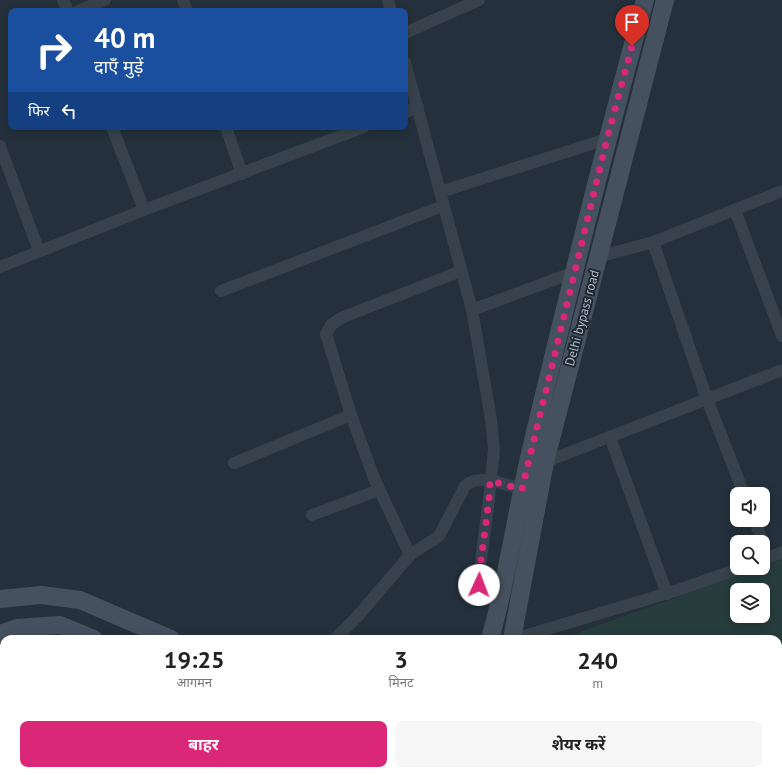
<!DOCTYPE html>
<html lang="hi">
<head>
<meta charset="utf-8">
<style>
	body { margin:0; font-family:"PT Sans","Noto Sans Devanagari",sans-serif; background:#f6f6f6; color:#222; height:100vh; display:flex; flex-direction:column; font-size:15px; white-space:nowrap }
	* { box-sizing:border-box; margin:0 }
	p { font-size:13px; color:#767676 }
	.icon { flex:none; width:22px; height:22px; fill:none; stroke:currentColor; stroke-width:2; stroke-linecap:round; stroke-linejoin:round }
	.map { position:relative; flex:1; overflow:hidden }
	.sheet { position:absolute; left:0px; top:635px; width:782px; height:140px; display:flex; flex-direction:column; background:#fff; border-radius:12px 12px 0 0; box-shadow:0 2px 10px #0003 }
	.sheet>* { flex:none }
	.guide { position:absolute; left:8px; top:8px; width:400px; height:122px; border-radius:8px; box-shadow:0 2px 10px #0003; background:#1a4fa0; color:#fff; overflow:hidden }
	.buttons { position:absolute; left:730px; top:487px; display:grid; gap:8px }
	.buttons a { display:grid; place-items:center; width:40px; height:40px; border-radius:8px; background:#fff; box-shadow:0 2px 10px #0003; font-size:20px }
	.pin { position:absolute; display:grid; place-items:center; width:34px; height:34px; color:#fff; margin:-41px -17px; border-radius:50% 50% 50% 0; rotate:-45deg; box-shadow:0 0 4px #0007 }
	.pin .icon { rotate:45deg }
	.me { position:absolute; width:44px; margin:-22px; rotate:2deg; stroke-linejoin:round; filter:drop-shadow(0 0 3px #0008) }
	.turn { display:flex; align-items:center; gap:14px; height:84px; padding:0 20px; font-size:18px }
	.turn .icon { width:52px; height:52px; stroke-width:2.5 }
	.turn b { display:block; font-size:28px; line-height:34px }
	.then { display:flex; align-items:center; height:38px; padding:0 20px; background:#0003; gap:8px; font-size:15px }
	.eta { display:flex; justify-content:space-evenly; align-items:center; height:68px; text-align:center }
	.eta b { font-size:24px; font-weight:700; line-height:28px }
	.primary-button { display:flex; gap:8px; margin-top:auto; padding:8px 20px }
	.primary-button a { flex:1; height:46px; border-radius:8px; background:#db2777; color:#fff; font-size:16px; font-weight:700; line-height:46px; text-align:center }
	.primary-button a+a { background:#f6f6f6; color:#222 }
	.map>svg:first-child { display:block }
</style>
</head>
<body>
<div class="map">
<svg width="782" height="775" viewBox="0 0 782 775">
	<rect width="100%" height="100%" fill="#24303c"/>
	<path fill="#263c3d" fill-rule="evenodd" d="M 782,560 L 782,775 L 498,775 L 499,771 L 778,771 L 778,639 L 560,639 L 759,568 L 763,568 L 763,566 ZM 737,590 L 763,590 L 763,616 L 737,616 Z"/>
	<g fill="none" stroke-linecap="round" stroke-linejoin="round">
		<g stroke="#37424c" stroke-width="12">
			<polyline points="63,0 68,11"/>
			<polyline points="183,0 187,11"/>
			<polyline points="388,0 391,11"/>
			<polyline points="78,11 105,0"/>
			<polyline points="405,33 479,0"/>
			<path d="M 405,62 L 472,310 L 491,419 L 494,449 L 489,499 L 479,576 C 480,593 487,595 499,605"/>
			<polyline points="405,112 418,107"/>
			<polyline points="112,127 144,210"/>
			<polyline points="226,127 242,174"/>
			<polyline points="0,146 39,251"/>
			<polyline points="440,192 607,139"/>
			<polyline points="735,210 782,336"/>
			<polyline points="653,242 707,399 744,494"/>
			<polyline points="598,257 653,242 782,191"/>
			<polyline points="0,267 144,210 364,127"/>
			<polyline points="221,291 443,206"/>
			<polyline points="472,310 575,272"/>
			<polyline points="610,437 667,594"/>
			<polyline points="545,462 782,370"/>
			<polyline points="234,463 351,415"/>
			<polyline points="312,515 379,490"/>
			<polyline points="754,520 763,542"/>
			<path d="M 410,555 L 439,536 L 465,486 C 480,473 505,485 522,489"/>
			<polyline points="763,560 782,552"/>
			<polyline points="335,639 357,617 410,555 374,478 351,415 326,334 331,325 341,318 461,271"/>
			<polyline points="514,639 678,590 741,568"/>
			<polyline points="0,645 4,655"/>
			<polyline points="41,775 42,771"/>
		</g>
		<g stroke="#46515f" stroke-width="18">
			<polyline points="0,599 41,595 80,600 171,639"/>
			<polyline points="0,634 17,628 60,625 94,639"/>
			<path d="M 490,639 C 508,577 516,512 531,449 C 567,298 604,149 645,0"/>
			<polyline points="512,639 545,462 665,0"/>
			<polyline points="373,771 377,775"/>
			<polyline points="399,771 408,775"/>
			<polyline points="450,775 451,771"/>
			<polyline points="468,775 469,771"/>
		</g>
	</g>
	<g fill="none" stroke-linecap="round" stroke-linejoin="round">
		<polyline stroke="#db2777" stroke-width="7" stroke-dasharray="0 12.6" points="479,585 479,576 489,499 490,481 522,489 607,139 632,46"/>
	</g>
	<g text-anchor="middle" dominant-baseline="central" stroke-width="4" stroke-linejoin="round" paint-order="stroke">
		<g font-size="13" fill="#b3bdc7" stroke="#1d2731">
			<text transform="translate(582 318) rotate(-75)">Delhi bypass road</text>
		</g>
	</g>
</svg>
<div class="buttons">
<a><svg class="icon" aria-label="sound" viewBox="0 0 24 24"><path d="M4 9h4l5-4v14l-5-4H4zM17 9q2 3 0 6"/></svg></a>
<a><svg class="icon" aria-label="search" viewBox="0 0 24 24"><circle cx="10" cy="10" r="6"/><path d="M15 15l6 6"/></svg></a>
<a><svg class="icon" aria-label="layers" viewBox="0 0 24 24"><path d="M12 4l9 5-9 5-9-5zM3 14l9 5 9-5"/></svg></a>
</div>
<div class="pin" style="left:632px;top:46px;background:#d93025"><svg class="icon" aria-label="arrive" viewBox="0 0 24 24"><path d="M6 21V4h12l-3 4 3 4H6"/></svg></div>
<svg class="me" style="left:479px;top:585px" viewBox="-20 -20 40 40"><circle r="19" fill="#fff"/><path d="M0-13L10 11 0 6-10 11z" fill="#db2777"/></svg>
<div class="guide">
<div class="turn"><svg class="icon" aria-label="right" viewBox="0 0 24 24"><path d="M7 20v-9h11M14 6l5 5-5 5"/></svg><div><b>40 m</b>दाएँ मुड़ें</div></div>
<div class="then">फिर<svg class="icon" aria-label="left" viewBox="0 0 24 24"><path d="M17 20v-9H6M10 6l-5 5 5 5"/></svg></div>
</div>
<section class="sheet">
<div class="eta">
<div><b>19:25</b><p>आगमन</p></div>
<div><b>3</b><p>मिनट</p></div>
<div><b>240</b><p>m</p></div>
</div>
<div class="primary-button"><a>बाहर</a><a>शेयर करें</a></div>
</section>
</div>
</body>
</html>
